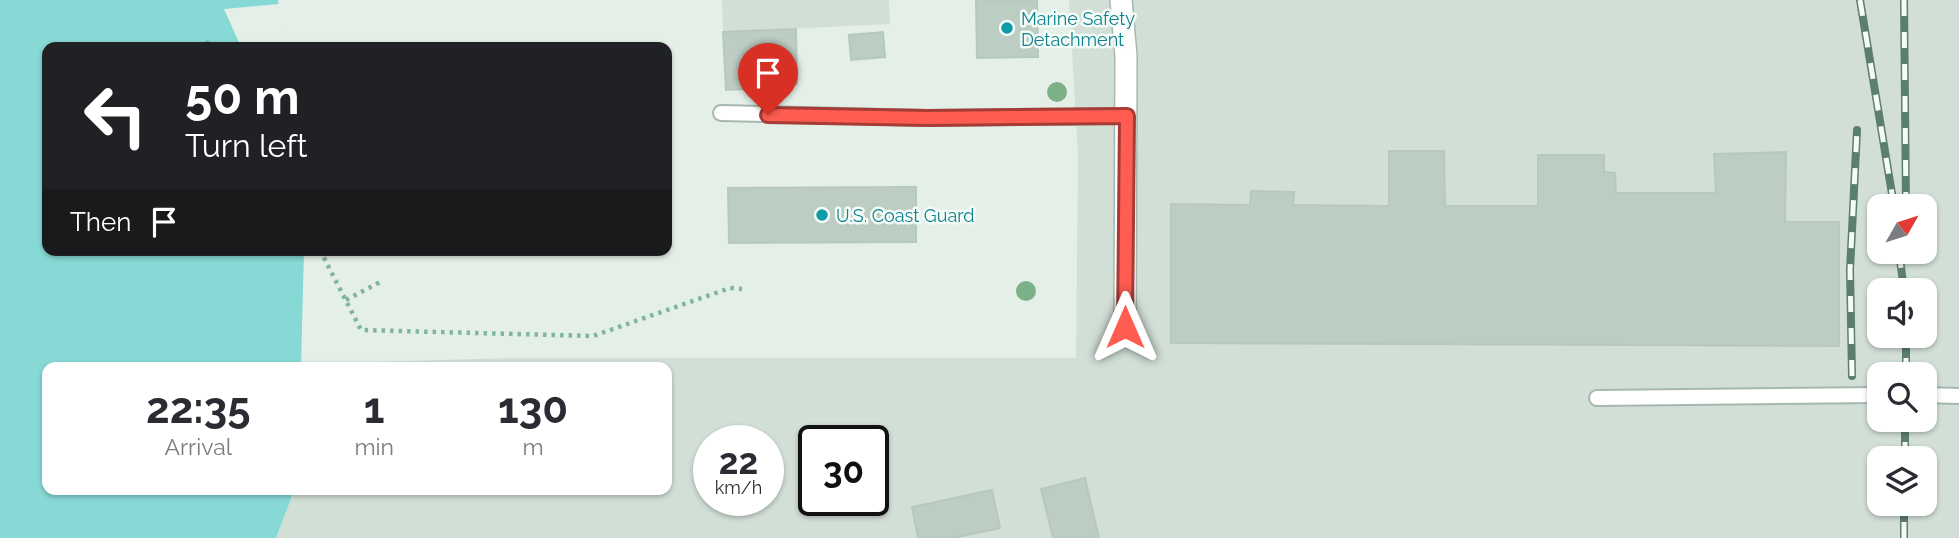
<!DOCTYPE html>
<html lang="en">
<head>
<meta charset="utf-8">
<style>
	body { margin:0; font-family:Raleway,sans-serif; background:#f7f7f7; color:#2b2b33; height:100vh; display:flex; flex-direction:column; font-size:26px; white-space:nowrap }
	* { box-sizing:border-box; margin:0 }
	p { font-size:23px; color:#7c7c81 }
	.icon { flex:none; width:38px; height:38px; fill:none; stroke:currentColor; stroke-width:2; stroke-linecap:round; stroke-linejoin:round }
	.map { position:relative; flex:1; overflow:hidden }
	.sheet { position:absolute; left:42px; top:362px; width:630px; height:133px; display:flex; flex-direction:column; background:#fff; border-radius:14px; box-shadow:0 2px 5px #0004 }
	.sheet>* { flex:none }
	.banner { position:absolute; left:42px; top:42px; width:630px; height:214px; border-radius:14px; box-shadow:0 2px 5px #0004; background:#202124; color:#fff; overflow:hidden }
	.needle { width:46px; rotate:51deg }
	.tools { position:absolute; left:1867px; top:194px; display:grid; gap:14px }
	.tools a { display:grid; place-items:center; width:70px; height:70px; border-radius:14px; background:#fff; box-shadow:0 2px 5px #0004; font-size:35px }
	.speed { position:absolute; left:693px; top:425px; display:flex; gap:14px; font-size:35px; font-weight:700; text-align:center }
	.speed>* { display:grid; place-content:center; width:91px; height:91px; border-radius:50%; background:#fff; box-shadow:0 2px 5px #0004; line-height:1 }
	.speed small { font-size:18px; font-weight:400 }
	.speed .limit { border:4px solid #111; border-radius:10px; background:#fff; color:#111 }
	.pin { position:absolute; display:grid; place-items:center; width:60px; height:60px; color:#fff; margin:-72px -30px; border-radius:50% 50% 50% 0; rotate:-45deg; box-shadow:0 0 7px #0007 }
	.pin .icon { rotate:45deg }
	.me { position:absolute; width:77px; margin:-38px; rotate:0deg; stroke-linejoin:round; filter:drop-shadow(0 0 5px #0008) }
	.turn { display:flex; align-items:center; gap:24px; height:147px; padding:0 28px; font-size:32px }
	.turn .icon { width:91px; height:91px; stroke-width:2.5 }
	.turn b { display:block; font-size:49px; line-height:60px }
	.then { display:flex; align-items:center; height:66px; padding:0 28px; background:#0003; gap:14px; font-size:26px }
	.eta { display:flex; justify-content:space-evenly; align-items:center; height:119px; text-align:center }
	.eta b { font-size:42px; font-weight:700; line-height:49px }
	.map>svg:first-child { display:block }
</style>
</head>
<body>
<div class="map">
<svg width="1959" height="538" viewBox="0 0 1959 538">
	<rect width="100%" height="100%" fill="#e4efe8"/>
	<g fill="#d2dfd7" fill-rule="evenodd">
		<polygon points="722,0 889,0 890,24 723,32"/>
		<path d="M 1069,0 L 1959,0 L 1959,538 L 276,538 L 291,499 L 292,490 L 667,490 L 667,368 L 301,367 L 302,364 L 509,358 L 1076,358 L 1078,155 ZM 1880,206 L 1925,206 L 1925,252 L 1880,252 ZM 1880,290 L 1925,290 L 1925,336 L 1880,336 ZM 1880,374 L 1925,374 L 1925,420 L 1880,420 ZM 709,441 L 768,441 L 768,500 L 709,500 ZM 814,441 L 873,441 L 873,500 L 814,500 ZM 1880,458 L 1925,458 L 1925,504 L 1880,504 Z"/>
	</g>
	<polygon fill="#87d9d6" points="0,0 278,0 286,47 47,47 47,250 304,250 301,367 47,368 47,490 292,490 291,499 276,538 0,538"/>
	<polygon fill="#e4efe8" points="279,4 289,47 241,47 224,9"/>
	<g fill="#bccdc3" stroke="#b6c9be" stroke-width="2">
		<polygon points="976,0 1037,0 1038,57 977,58"/>
		<polygon points="796,29 797,84 783,84 784,87 726,90 723,32"/>
		<polygon points="883,32 885,57 851,60 849,35"/>
		<polygon points="1389,151 1444,151 1445,206 1538,206 1538,155 1604,155 1604,172 1615,173 1616,193 1716,193 1714,154 1786,152 1785,222 1839,222 1839,346 1171,343 1171,204 1250,205 1251,191 1294,192 1293,205 1389,206"/>
		<polygon points="916,187 916,242 729,243 728,188"/>
		<polygon points="1085,478 1099,538 1053,538 1041,489"/>
		<polygon points="992,490 1000,528 953,538 918,538 912,507"/>
	</g>
	<g fill="none" stroke-linecap="round" stroke-linejoin="round">
		<defs>
			<g id="service">
				<polyline points="721,113 928,118 1127,116"/>
				<polyline points="1925,395 1959,396"/>
				<polyline points="1597,398 1880,395"/>
			</g>
			<polyline id="minor" points="1121,0 1126,56 1125,327"/>
		</defs>
		<use href="#service" stroke="#a6b8ae" stroke-width="18"/>
		<use href="#minor" stroke="#a6b8ae" stroke-width="24"/>
		<g stroke="#81b69c" stroke-width="4.5" stroke-dasharray="3.5 5" stroke-linecap="butt">
			<polyline points="206,41 210,47"/>
			<polyline points="320,250 361,330 593,336 730,288 742,289"/>
			<polyline points="346,300 382,281"/>
		</g>
		<use href="#service" stroke="#fff" stroke-width="14"/>
		<use href="#minor" stroke="#fff" stroke-width="21"/>
		<defs>
			<g id="rail">
				<polyline points="1860,0 1894,206"/>
				<polyline points="1904,0 1906,206"/>
				<polyline points="1899,252 1904,290"/>
				<polyline points="1906,374 1906,336"/>
				<polyline points="1852,376 1850,270 1857,130"/>
				<polyline points="1905,458 1905,420"/>
				<polyline points="1904,538 1904,504"/>
			</g>
		</defs>
		<use href="#rail" stroke="#5c7e6f" stroke-width="8"/>
		<use href="#rail" stroke="#f5fbf7" stroke-width="5" stroke-dasharray="16" stroke-linecap="butt"/>
	</g>
	<g fill="#7cb188">
		<circle cx="1057" cy="92" r="10"/>
		<circle cx="1026" cy="291" r="10"/>
	</g>
	<g fill="none" stroke-linecap="round" stroke-linejoin="round">
		<defs>
			<polyline id="route" points="768,115 928,118 1127,116 1125,327"/>
		</defs>
		<use href="#route" stroke="#a63c35" stroke-width="18"/>
		<use href="#route" stroke="#ff5d52" stroke-width="12"/>
	</g>
	<g fill="#0f9aa8" stroke="#f5fbf7" stroke-width="2.5">
		<circle cx="1007" cy="28" r="7"/>
		<circle cx="822" cy="215" r="7"/>
	</g>
	<g text-anchor="middle" dominant-baseline="central" stroke-width="5" stroke-linejoin="round" paint-order="stroke">
		<g font-size="18" fill="#0d838f" stroke="#f5fbf7" text-anchor="start">
			<text x="1021" y="18">Marine Safety<tspan x="1021" dy="21">Detachment</tspan></text>
			<text x="836" y="215">U.S. Coast Guard</text>
		</g>
	</g>
</svg>
<div class="tools">
<a><svg class="needle" viewBox="-14 -14 28 28"><path d="M0-13l5 13h-10z" fill="#e53935"/><path d="M0 13l5-13h-10z" fill="#7c7c81"/></svg></a>
<a><svg class="icon" aria-label="sound" viewBox="0 0 24 24"><path d="M4 9h4l5-4v14l-5-4H4zM17 9q2 3 0 6"/></svg></a>
<a><svg class="icon" aria-label="search" viewBox="0 0 24 24"><circle cx="10" cy="10" r="6"/><path d="M15 15l6 6"/></svg></a>
<a><svg class="icon" aria-label="layers" viewBox="0 0 24 24"><path d="M12 4l9 5-9 5-9-5zM3 14l9 5 9-5"/></svg></a>
</div>
<div class="speed"><div>22<small>km/h</small></div><div class="limit">30</div></div>
<div class="pin" style="left:768px;top:115px;background:#d93025"><svg class="icon" aria-label="arrive" viewBox="0 0 24 24"><path d="M6 21V4h12l-3 4 3 4H6"/></svg></div>
<svg class="me" style="left:1125px;top:327px" viewBox="-20 -20 40 40"><path d="M0-17L14 15 0 8-14 15z" fill="#ff5d52" stroke="#fff" stroke-width="4"/></svg>
<div class="banner">
<div class="turn"><svg class="icon" aria-label="left" viewBox="0 0 24 24"><path d="M17 20v-9H6M10 6l-5 5 5 5"/></svg><div><b>50 m</b>Turn left</div></div>
<div class="then">Then<svg class="icon" aria-label="arrive" viewBox="0 0 24 24"><path d="M6 21V4h12l-3 4 3 4H6"/></svg></div>
</div>
<section class="sheet">
<div class="eta">
<div><b>22:35</b><p>Arrival</p></div>
<div><b>1</b><p>min</p></div>
<div><b>130</b><p>m</p></div>
</div>
</section>
</div>
</body>
</html>
